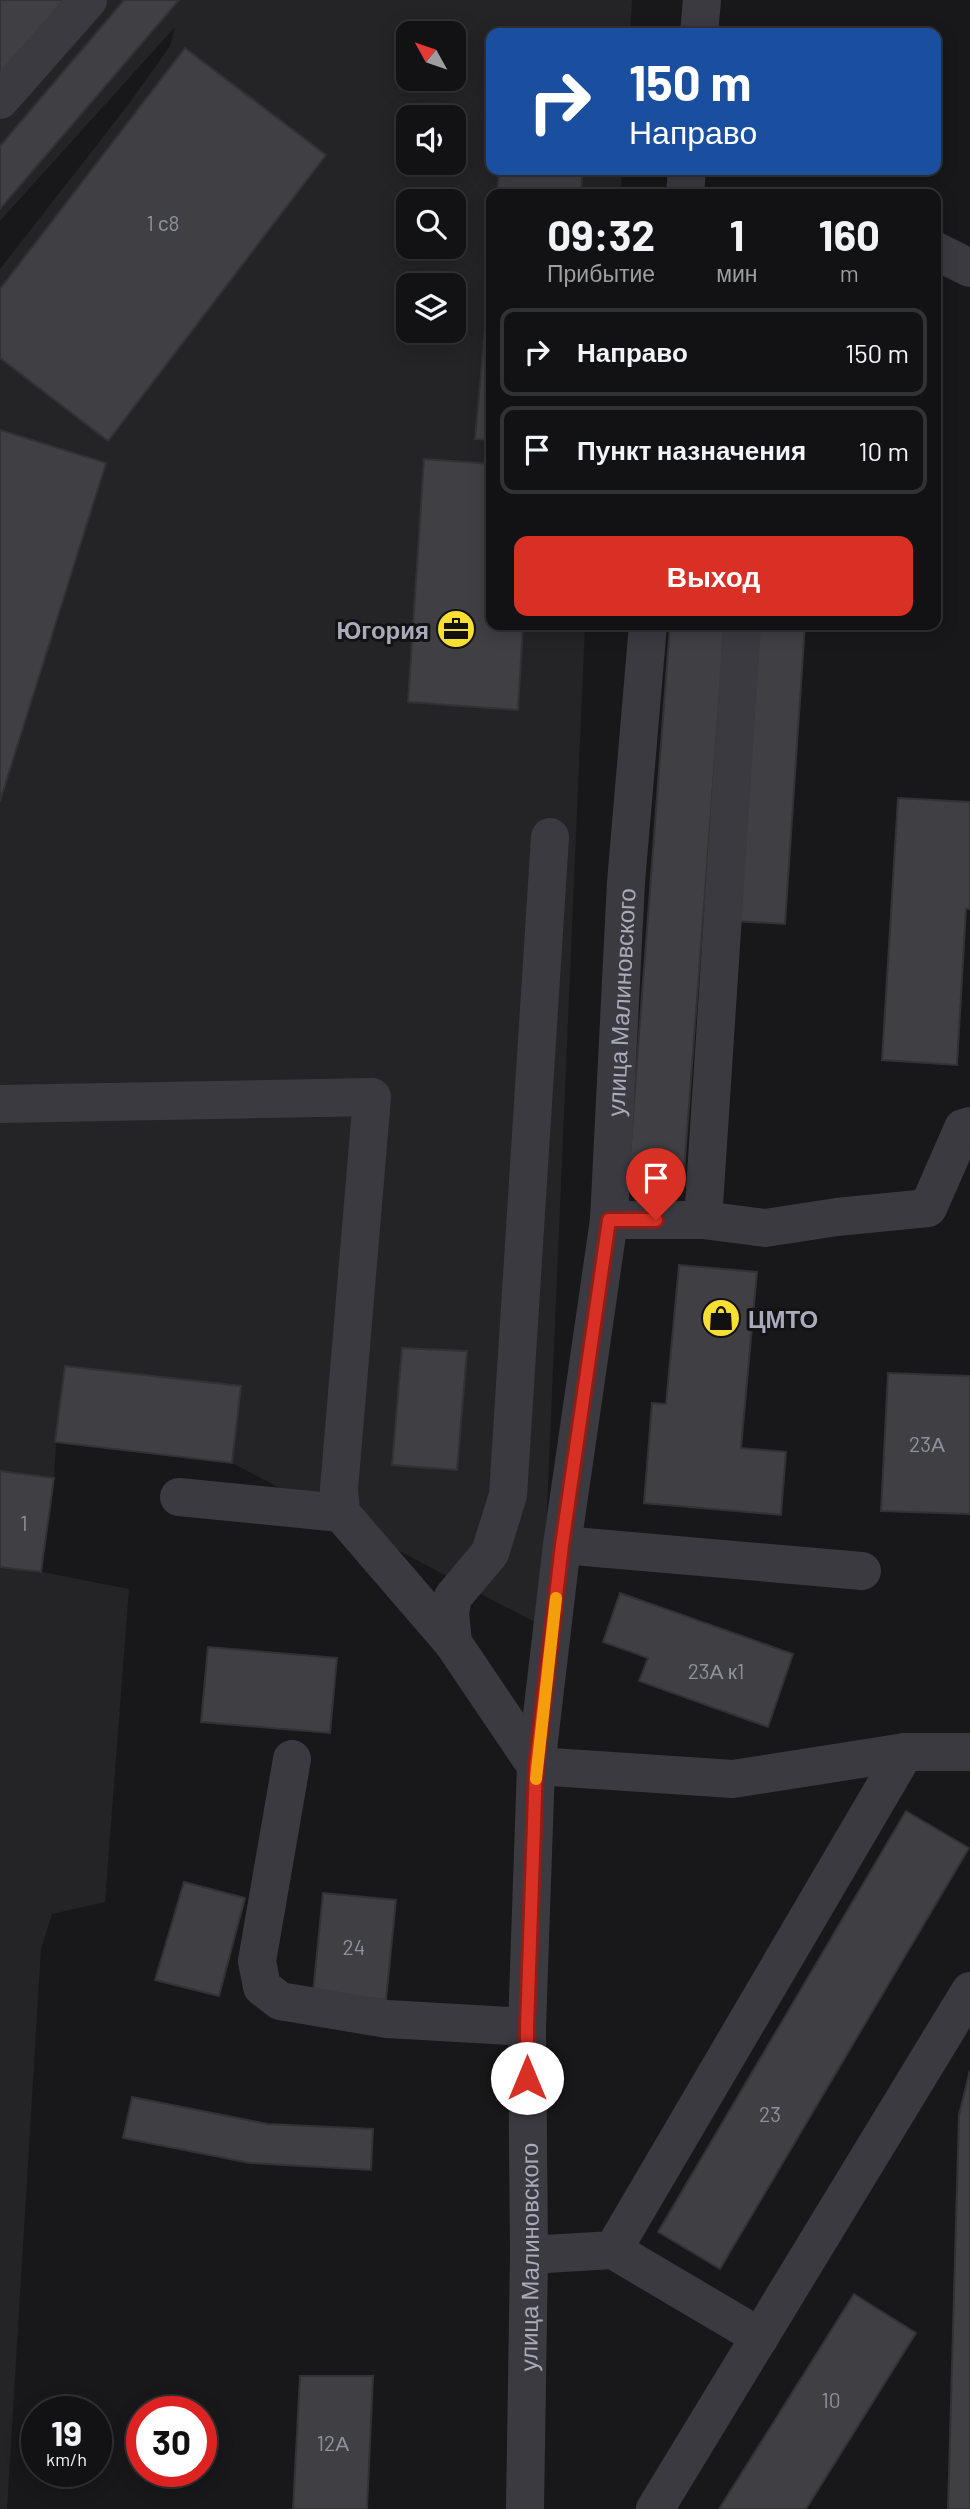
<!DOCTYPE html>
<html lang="ru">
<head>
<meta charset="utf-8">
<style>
	body { margin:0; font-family:Barlow,sans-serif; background:#1b1b1d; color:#f1f3f6; height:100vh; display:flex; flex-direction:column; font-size:26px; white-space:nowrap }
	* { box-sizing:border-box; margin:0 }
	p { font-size:23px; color:#9c9ea0 }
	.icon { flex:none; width:38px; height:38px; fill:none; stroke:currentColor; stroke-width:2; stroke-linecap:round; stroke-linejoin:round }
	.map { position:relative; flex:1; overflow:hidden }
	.side { position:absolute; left:486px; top:189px; width:455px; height:441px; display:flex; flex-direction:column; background:#121214; border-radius:14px; box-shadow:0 4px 18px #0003,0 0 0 2px #313234 }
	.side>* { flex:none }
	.hud { position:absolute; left:486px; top:28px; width:455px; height:147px; border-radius:14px; box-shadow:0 4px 18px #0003,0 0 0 2px #313234; background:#1a4fa0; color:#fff; overflow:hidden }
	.needle { width:46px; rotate:310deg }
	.controls { position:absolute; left:396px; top:21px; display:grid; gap:14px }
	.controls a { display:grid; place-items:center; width:70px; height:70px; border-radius:14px; background:#121214; box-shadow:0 4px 18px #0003,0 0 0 2px #313234; font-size:35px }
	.speed { position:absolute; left:21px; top:2396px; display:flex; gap:14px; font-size:35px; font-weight:700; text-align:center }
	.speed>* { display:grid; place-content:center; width:91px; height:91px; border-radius:50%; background:#121214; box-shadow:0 4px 18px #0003,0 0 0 2px #313234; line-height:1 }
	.speed small { font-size:18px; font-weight:400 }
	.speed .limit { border:10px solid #d22; background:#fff; color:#111 }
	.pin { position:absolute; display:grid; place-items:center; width:60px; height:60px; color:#fff; margin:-72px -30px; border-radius:50% 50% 50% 0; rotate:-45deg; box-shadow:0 0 7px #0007 }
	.pin .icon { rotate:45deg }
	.me { position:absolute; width:77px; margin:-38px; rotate:0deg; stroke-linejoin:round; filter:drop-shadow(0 0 5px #0008) }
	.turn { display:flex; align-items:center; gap:24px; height:147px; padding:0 28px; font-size:32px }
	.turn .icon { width:91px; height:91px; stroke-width:2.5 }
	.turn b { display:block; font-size:49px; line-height:60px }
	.eta { display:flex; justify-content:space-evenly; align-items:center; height:119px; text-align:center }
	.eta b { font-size:42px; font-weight:700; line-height:49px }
	.action { display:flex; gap:14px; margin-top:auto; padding:14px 28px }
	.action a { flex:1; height:80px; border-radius:14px; background:#d93025; color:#fff; font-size:28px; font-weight:700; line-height:80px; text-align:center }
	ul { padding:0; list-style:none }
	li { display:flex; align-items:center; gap:21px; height:88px; margin:0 14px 10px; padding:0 14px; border:4px solid #313234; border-radius:14px }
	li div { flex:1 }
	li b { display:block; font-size:26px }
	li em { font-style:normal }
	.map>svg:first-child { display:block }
</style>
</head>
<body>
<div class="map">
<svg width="970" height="2509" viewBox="0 0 970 2509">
	<rect width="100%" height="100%" fill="#18181a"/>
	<path fill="#242427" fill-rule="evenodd" d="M 0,0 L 632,0 L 630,33 L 492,33 L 492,170 L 622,170 L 621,194 L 492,194 L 492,625 L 585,625 L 542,1626 L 232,1463 L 56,1443 L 54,1478 L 42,1572 L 129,1589 L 105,1902 L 52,1914 L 41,1949 L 7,2509 L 0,2509 L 0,269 L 128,105 L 170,46 L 175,27 L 0,221 ZM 408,33 L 453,33 L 453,79 L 408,79 ZM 408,117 L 453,117 L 453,163 L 408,163 ZM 408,201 L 453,201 L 453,247 L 408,247 ZM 408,285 L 453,285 L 453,331 L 408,331 Z"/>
	<g fill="#3f3f44" stroke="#323236" stroke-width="2">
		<polygon points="0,0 65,0 0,74"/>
		<polygon points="124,0 179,0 0,209 0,146"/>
		<polygon points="185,48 326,155 108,441 0,358 0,289"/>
		<polygon points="499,170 583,170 581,194 497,194"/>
		<polygon points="492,252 492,440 475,439"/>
		<polygon points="0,430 106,463 0,801"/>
		<polygon points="424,459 492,464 492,625 523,625 518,710 408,702"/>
		<polygon points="670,625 725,625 683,1185 628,1180"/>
		<polygon points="756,625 805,625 785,924 735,921"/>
		<polygon points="898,798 970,802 970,909 966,909 957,1065 882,1060"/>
		<polygon points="679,1265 757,1272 741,1448 786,1452 781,1515 644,1503 652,1403 666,1404"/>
		<polygon points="402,1348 467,1351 457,1470 392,1465"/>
		<polygon points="65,1366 241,1386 232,1463 55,1442"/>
		<polygon points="888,1373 970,1376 970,1514 881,1511"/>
		<polygon points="0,1471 54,1478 41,1572 0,1567"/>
		<polygon points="620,1593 793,1654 768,1727 639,1681 648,1658 603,1642"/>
		<polygon points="208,1647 337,1658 330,1733 201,1722"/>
		<polygon points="906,1811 969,1848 720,2269 658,2232"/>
		<polygon points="184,1882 245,1898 219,1996 155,1980"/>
		<polygon points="323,1893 396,1900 386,2000 313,1993"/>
		<polygon points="970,2070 970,2509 948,2509 959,2115"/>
		<polygon points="132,2097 268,2124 373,2129 371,2170 250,2163 123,2138"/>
		<polygon points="854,2294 916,2333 806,2509 719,2509"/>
		<polygon points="300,2376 373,2376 367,2509 293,2509"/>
	</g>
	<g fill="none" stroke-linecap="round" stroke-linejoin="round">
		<g stroke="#3b3a41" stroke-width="38">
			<polyline points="699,33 702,0"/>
			<polyline points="0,100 88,0"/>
			<polyline points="685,194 687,170"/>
			<polyline points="936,251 970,268"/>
			<polyline points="0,1104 372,1097 339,1489 341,1513 453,1643"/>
			<polyline points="609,1220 703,1220 765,1228 837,1217 928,1208 963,1128 970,1126"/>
			<polyline points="703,1220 742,625"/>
			<polyline points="179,1497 341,1513"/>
			<polyline points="562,1545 862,1571"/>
			<polyline points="292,1759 257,1961 262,1987 280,2001 387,2019 527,2027"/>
			<polyline points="536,1766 453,1643 450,1613 453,1597 490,1553 508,1495 550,837"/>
			<polyline points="536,1766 733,1779 905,1752 970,1752"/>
			<polyline points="613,2250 760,2337"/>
			<polyline points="529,2255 613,2250 905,1752"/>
			<path id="s1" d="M 525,2509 L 529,2255 L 527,2027 L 536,1766 L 562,1545 L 609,1220 L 626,882 L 648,625"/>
			<polyline points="655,2509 970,1991"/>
		</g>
	</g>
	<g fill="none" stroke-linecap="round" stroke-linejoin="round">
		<defs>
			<polyline id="route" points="527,2078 527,2027 536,1766 562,1545 609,1220 656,1220"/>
		</defs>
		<use href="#route" stroke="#8d1f18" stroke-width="18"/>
		<use href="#route" stroke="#d93025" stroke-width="12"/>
		<polyline stroke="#f59e0b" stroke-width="12" points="536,1779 556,1598"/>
	</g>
	<defs>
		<symbol id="office-disc" viewBox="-11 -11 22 22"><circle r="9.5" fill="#f8df32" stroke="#131315"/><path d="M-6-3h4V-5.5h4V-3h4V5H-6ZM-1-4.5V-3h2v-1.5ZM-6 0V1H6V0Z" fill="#111"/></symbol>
		<symbol id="shop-disc" viewBox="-11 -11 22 22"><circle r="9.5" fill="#f8df32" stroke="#131315"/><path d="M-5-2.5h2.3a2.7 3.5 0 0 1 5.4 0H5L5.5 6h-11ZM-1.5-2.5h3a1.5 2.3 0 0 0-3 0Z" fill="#111"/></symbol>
	</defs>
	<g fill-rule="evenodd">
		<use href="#office-disc" x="434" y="607" width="44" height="44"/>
		<use href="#shop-disc" x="699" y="1296" width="44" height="44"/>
	</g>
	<g text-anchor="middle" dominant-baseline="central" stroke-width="6" stroke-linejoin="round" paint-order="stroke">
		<g font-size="21" fill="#8e909c">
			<text x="163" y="222">1 с8</text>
			<text x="927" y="1443">23А</text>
			<text x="24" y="1522">1</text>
			<text x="716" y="1670">23А к1</text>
			<text x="354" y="1946">24</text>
			<text x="770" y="2113">23</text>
			<text x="831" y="2399">10</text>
			<text x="333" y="2442">12А</text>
		</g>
		<g font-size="24" font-weight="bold" fill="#a9abba" stroke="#131315" text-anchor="end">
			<text x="429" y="629">Югория</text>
			<text x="748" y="1318" text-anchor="start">ЦМТО</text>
		</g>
		<g font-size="24" fill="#a9abba" stroke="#131315">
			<text stroke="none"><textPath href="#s1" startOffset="1512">улица Малиновского</textPath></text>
			<text stroke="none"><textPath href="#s1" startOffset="252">улица Малиновского</textPath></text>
		</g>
	</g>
</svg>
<div class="controls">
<a><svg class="needle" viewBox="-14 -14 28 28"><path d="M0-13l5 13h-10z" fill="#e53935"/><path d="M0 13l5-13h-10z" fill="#9c9ea0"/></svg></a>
<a><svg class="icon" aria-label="sound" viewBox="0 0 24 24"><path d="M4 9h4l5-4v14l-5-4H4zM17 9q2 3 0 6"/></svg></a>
<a><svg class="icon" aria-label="search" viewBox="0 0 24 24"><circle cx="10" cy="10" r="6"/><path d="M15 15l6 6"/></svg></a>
<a><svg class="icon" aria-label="layers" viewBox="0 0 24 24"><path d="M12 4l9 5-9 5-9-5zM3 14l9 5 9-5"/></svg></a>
</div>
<div class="speed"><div>19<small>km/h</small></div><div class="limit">30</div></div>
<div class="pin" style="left:656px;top:1220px;background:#d93025"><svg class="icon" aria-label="arrive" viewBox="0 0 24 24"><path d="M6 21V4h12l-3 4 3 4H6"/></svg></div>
<svg class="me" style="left:527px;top:2078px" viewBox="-20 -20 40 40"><circle r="19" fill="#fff"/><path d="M0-13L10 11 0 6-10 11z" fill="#d93025"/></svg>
<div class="hud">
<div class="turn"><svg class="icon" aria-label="right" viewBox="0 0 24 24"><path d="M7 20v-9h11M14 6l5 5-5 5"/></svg><div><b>150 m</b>Направо</div></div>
</div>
<section class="side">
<div class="eta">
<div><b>09:32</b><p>Прибытие</p></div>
<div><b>1</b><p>мин</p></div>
<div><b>160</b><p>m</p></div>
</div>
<ul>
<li><svg class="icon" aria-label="right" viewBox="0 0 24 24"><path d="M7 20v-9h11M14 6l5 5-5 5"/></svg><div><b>Направо</b></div><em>150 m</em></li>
<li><svg class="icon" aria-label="arrive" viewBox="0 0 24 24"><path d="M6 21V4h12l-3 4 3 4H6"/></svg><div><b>Пункт назначения</b></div><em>10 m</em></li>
</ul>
<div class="action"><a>Выход</a></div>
</section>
</div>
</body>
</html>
